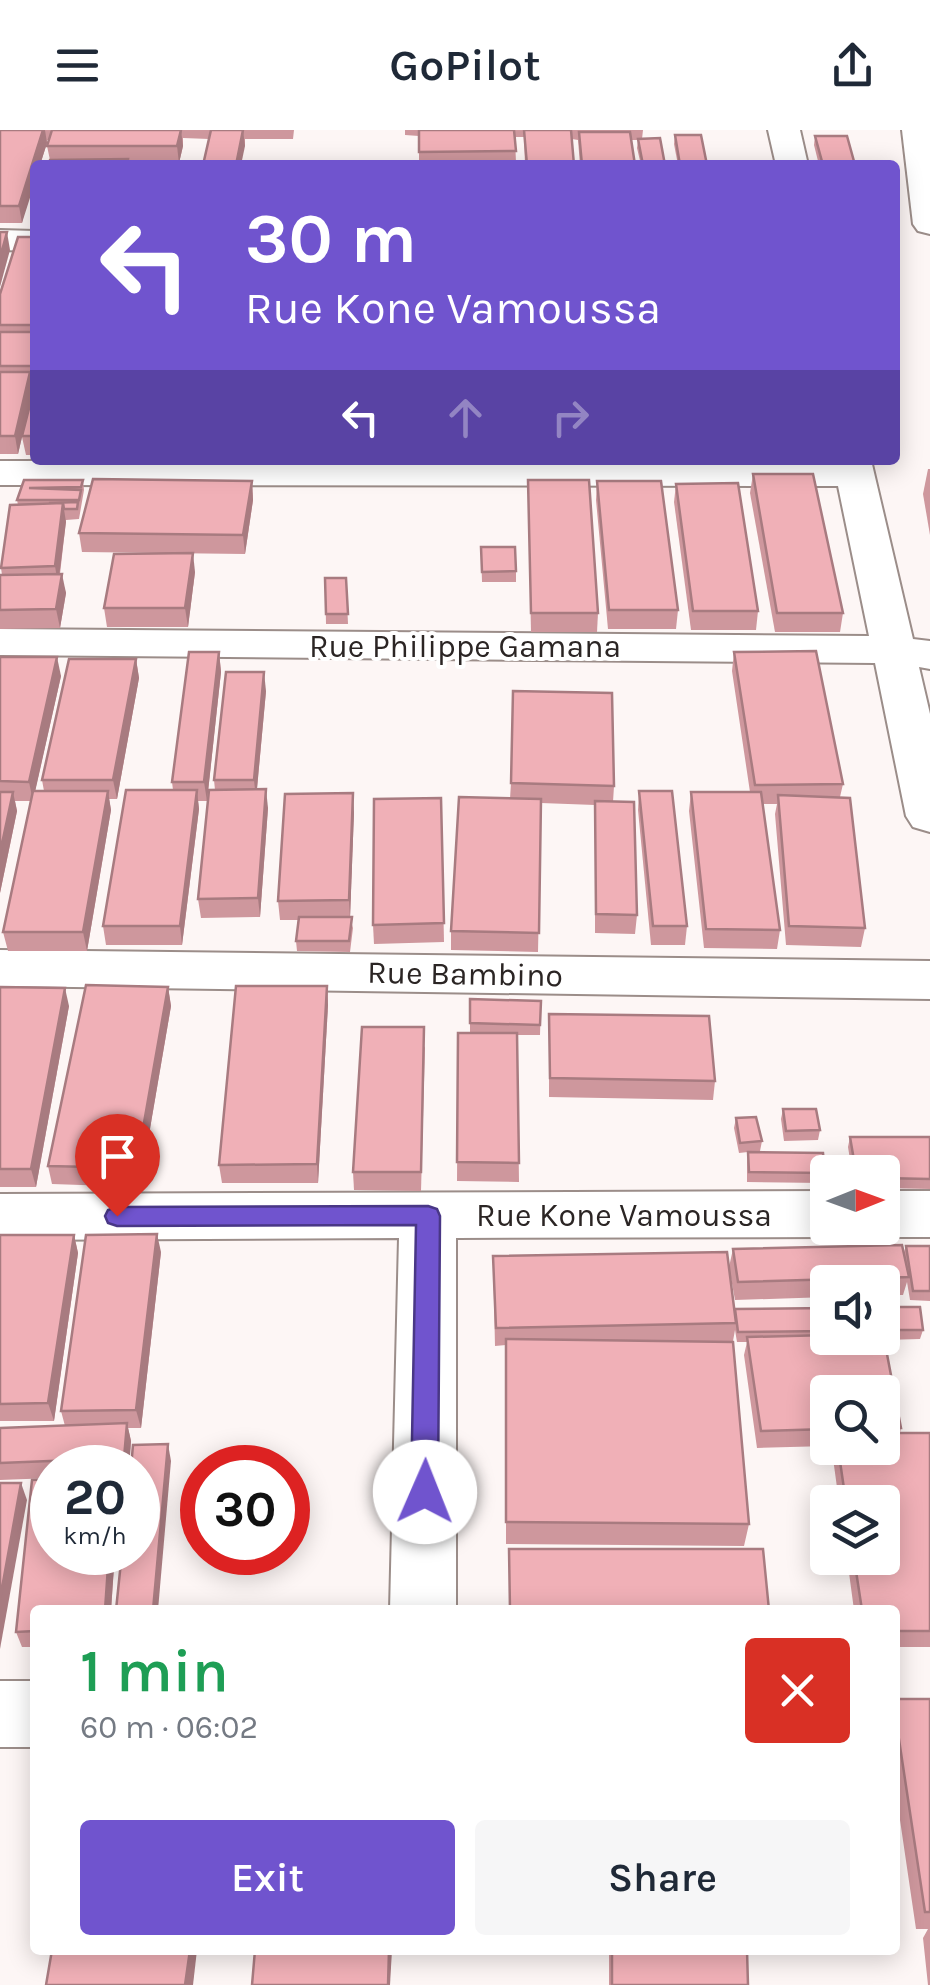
<!DOCTYPE html>
<html lang="en">
<head>
<meta charset="utf-8">
<style>
	body { margin:0; font-family:Karla,sans-serif; background:#f6f6f7; color:#1f2937; height:100vh; display:flex; flex-direction:column; font-size:38px; white-space:nowrap }
	* { box-sizing:border-box; margin:0 }
	p { font-size:32px; color:#747a83 }
	.icon { flex:none; width:55px; height:55px; fill:none; stroke:currentColor; stroke-width:2; stroke-linecap:round; stroke-linejoin:round }
	.map { position:relative; flex:1; overflow:hidden }
	.sheet { position:absolute; left:30px; top:1475px; width:870px; height:350px; display:flex; flex-direction:column; background:#fff; border-radius:10px; box-shadow:0 5px 25px #0003 }
	.sheet>* { flex:none }
	.guide { position:absolute; left:30px; top:30px; width:870px; height:305px; border-radius:10px; box-shadow:0 5px 25px #0003; background:#7054ce; color:#fff; overflow:hidden }
	.needle { width:65px; rotate:89deg }
	.controls { position:absolute; left:810px; top:1025px; display:grid; gap:20px }
	.controls a { display:grid; place-items:center; width:90px; height:90px; border-radius:10px; background:#fff; box-shadow:0 5px 25px #0003; font-size:50px }
	.speed { position:absolute; left:30px; top:1315px; display:flex; gap:20px; font-size:50px; font-weight:700; text-align:center }
	.speed>* { display:grid; place-content:center; width:130px; height:130px; border-radius:50%; background:#fff; box-shadow:0 5px 25px #0003; line-height:1 }
	.speed small { font-size:25px; font-weight:400 }
	.speed .limit { border:15px solid #d22; background:#fff; color:#111 }
	.pin { position:absolute; display:grid; place-items:center; width:85px; height:85px; color:#fff; margin:-102px -42px; border-radius:50% 50% 50% 0; rotate:-45deg; box-shadow:0 0 10px #0007 }
	.pin .icon { rotate:45deg }
	.me { position:absolute; width:110px; margin:-55px; rotate:1deg; stroke-linejoin:round; filter:drop-shadow(0 0 8px #0008) }
	.turn { display:flex; align-items:center; gap:35px; height:210px; padding:0 50px; font-size:45px }
	.turn .icon { width:130px; height:130px; stroke-width:2.5 }
	.turn b { display:block; font-size:70px; line-height:85px }
	.lanes { display:flex; align-items:center; height:95px; padding:0 50px; background:#0003; justify-content:center; gap:50px; direction:ltr }
	.lanes .off { opacity:.35 }
	.round { display:grid; place-items:center; flex:none; width:105px; height:105px; border-radius:10px; background:#f6f6f7 }
	.summary { display:flex; align-items:center; justify-content:space-between; height:170px; padding:0 50px }
	h1 { font-size:60px; font-weight:600; line-height:75px; color:#1e9e55 }
	.button { display:flex; gap:20px; margin-top:auto; padding:20px 50px }
	.button a { flex:1; height:115px; border-radius:10px; background:#7054ce; color:#fff; font-size:40px; font-weight:600; line-height:115px; text-align:center }
	.button a+a { background:#f6f6f7; color:#1f2937 }
	header { display:flex; justify-content:space-between; align-items:center; height:130px; padding:0 50px; background:#fff; font-size:45px; font-weight:600 }
	.map>svg:first-child { display:block }
</style>
</head>
<body>
<header><svg class="icon" aria-label="menu" viewBox="0 0 24 24"><path d="M4 6h16M4 12h16M4 18h16"/></svg>GoPilot<svg class="icon" aria-label="share" viewBox="0 0 24 24"><path d="M12 15V3M7 8l5-5 5 5M5 13v7h14v-7"/></svg></header>
<div class="map">
<svg width="930" height="1855" viewBox="0 0 930 1855">
	<rect width="100%" height="100%" fill="#fdf6f5"/>
	<g fill="none" stroke-linecap="round" stroke-linejoin="round">
		<defs>
			<g id="street">
				<polygon points="768,0 800,0 808,35 776,35"/>
				<polygon points="902,0 930,0 930,104 918,101 913,94"/>
				<polygon points="0,100 35,101 35,121 0,120"/>
				<polygon points="833,330 871,330 913,509 930,511 930,539 919,537 930,584 930,702 913,697 906,686 875,533 0,525 0,499 869,506 838,356 0,355 0,331"/>
				<polygon points="0,820 930,831 930,869 0,856"/>
				<polygon points="828,1061 828,1098 849,1098 828,1107 456,1108 456,1480 390,1480 399,1108 0,1110 0,1064"/>
				<polygon points="882,1061 930,1061 930,1107 882,1107 862,1100 882,1098"/>
				<rect x="0" y="1551" width="35" height="66"/>
			</g>
		</defs>
		<use href="#street" stroke="#9b8d89" stroke-width="4"/>
		<use href="#street" fill="#fff" fill-rule="evenodd"/>
	</g>
	<g fill="#ce979d">
		<polygon points="0,0 294,0 293,9 245,9 245,16 209,9 183,8 183,16 179,33 46,35 50,30 47,16 49,10 47,10 47,13 40,35 35,35 22,93 0,93"/>
		<polygon points="405,0 643,0 642,9 665,35 641,35 637,18 638,10 631,10 635,35 580,35 578,10 572,9 574,35 525,35 524,7 515,7 516,33 517,35 419,35 419,6 405,5"/>
		<polygon points="675,5 707,35 678,35 674,14"/>
		<polygon points="815,6 855,35 819,35 814,15"/>
		<polygon points="35,107 35,254 32,254 33,260 23,302 35,255 35,325 26,325 22,307 18,324 0,324 0,164"/>
		<polygon points="928,339 930,339 930,405 923,364"/>
		<polygon points="753,344 843,483 840,502 775,502 750,363"/>
		<polygon points="83,350 84,360 79,389 66,390 60,444 66,463 60,498 0,499 0,445 2,445 1,438 18,375 17,370"/>
		<polygon points="528,350 598,483 597,502 531,502"/>
		<polygon points="252,351 253,370 245,424 82,422 79,403"/>
		<polygon points="597,351 678,480 676,499 608,499 596,370"/>
		<polygon points="676,354 758,481 756,500 691,500 674,372"/>
		<polygon points="481,417 516,441 516,452 482,452"/>
		<polygon points="195,442 188,497 107,497 104,478"/>
		<polygon points="325,448 346,448 348,494 326,494"/>
		<polygon points="219,522 221,542 207,671 198,671 199,679 182,815 106,815 103,796 173,660 172,652"/>
		<polygon points="734,522 843,654 840,667 865,798 861,817 786,815 775,684 777,674 763,674 780,800 777,819 704,818 689,681 691,662 750,662 732,541"/>
		<polygon points="0,527 61,546 35,661 44,661 42,650 136,529 139,548 117,669 109,669 111,680 87,821 8,821 3,802 31,671 15,671 17,681 0,763"/>
		<polygon points="266,561 257,659 268,678 260,787 201,788 198,769 215,660 214,650"/>
		<polygon points="511,653 614,656 613,672 637,785 635,804 595,803 595,675 541,673 538,822 451,820 451,801 510,669"/>
		<polygon points="639,661 687,796 685,815 651,815 638,680"/>
		<polygon points="441,668 444,812 374,814 373,795"/>
		<polygon points="354,682 350,787 353,798 350,822 297,821 296,811 298,790 280,790 278,771"/>
		<polygon points="327,856 328,875 318,1053 222,1053 219,1035"/>
		<polygon points="0,857 69,876 36,1057 0,1057"/>
		<polygon points="168,857 171,876 140,1057 52,1054 48,1036"/>
		<polygon points="470,869 541,871 540,905 517,905 519,1052 457,1051 458,903 470,903"/>
		<polygon points="549,884 715,951 713,970 549,967"/>
		<polygon points="425,916 421,1061 354,1060 353,1042"/>
		<polygon points="783,979 820,1000 818,1010 784,1011 781,989"/>
		<polygon points="736,988 762,1011 760,1021 825,1043 823,1053 747,1052 747,1032 748,1022 739,1023 734,998"/>
		<polygon points="850,1007 930,1007 930,1059 882,1058 882,1042 852,1042 848,1017"/>
		<polygon points="0,1105 74,1105 78,1123 54,1291 0,1291"/>
		<polygon points="906,1116 930,1116 930,1171 910,1170 907,1152 903,1165 882,1165 882,1152 828,1152 828,1167 735,1170 729,1137 733,1119 904,1122"/>
		<polygon points="161,1122 141,1298 128,1298 131,1311 129,1338 52,1338 52,1348 0,1350 0,1298 65,1296 61,1281"/>
		<polygon points="493,1126 735,1182 828,1178 828,1208 882,1208 882,1177 923,1200 920,1209 884,1210 901,1298 900,1303 930,1303 930,1517 895,1517 895,1480 854,1480 847,1428 882,1428 882,1372 839,1372 832,1321 833,1318 882,1318 882,1262 828,1262 828,1316 757,1318 744,1225 747,1212 737,1212 735,1200 733,1211 705,1212 749,1394 744,1416 506,1414 506,1215 495,1216"/>
		<polygon points="52,1349 52,1422 115,1422 111,1480 35,1480 35,1517 22,1517 16,1502 32,1350"/>
		<polygon points="895,1569 930,1569 930,1855 928,1855 923,1808 928,1799 916,1799 895,1656"/>
		<polygon points="609,1820 747,1820 748,1855 609,1855"/>
	</g>
	<g fill="#a87b80">
		<polygon points="43,0 45,0 47,13 40,35 35,35 35,52 22,93 19,76"/>
		<polygon points="181,0 183,16 179,33 177,16"/>
		<polygon points="243,0 245,16 241,35 236,35"/>
		<polygon points="7,102 10,120 0,157 0,128"/>
		<polygon points="30,242 33,260 18,324 15,306"/>
		<polygon points="252,351 253,370 245,424 243,405"/>
		<polygon points="63,373 66,392 58,455 55,436"/>
		<polygon points="193,423 195,442 188,497 185,478"/>
		<polygon points="62,444 66,463 60,498 56,479"/>
		<polygon points="219,522 221,542 207,671 204,652"/>
		<polygon points="57,527 61,546 33,671 29,652"/>
		<polygon points="136,529 139,548 117,669 113,650"/>
		<polygon points="264,542 266,561 256,669 254,650"/>
		<polygon points="266,659 268,678 260,787 258,768"/>
		<polygon points="197,660 199,679 182,815 180,796"/>
		<polygon points="108,661 111,680 87,821 83,802"/>
		<polygon points="13,662 17,681 0,763 0,723"/>
		<polygon points="353,663 354,682 350,789 349,770"/>
		<polygon points="327,856 328,875 318,1053 317,1034"/>
		<polygon points="168,857 171,876 140,1057 136,1038"/>
		<polygon points="65,858 69,876 36,1057 31,1039"/>
		<polygon points="157,1104 161,1122 141,1298 136,1280"/>
		<polygon points="74,1105 78,1123 54,1291 48,1273"/>
		<polygon points="127,1293 131,1311 129,1338 126,1338 124,1328"/>
		<polygon points="168,1314 171,1331 158,1480 153,1480"/>
		<polygon points="21,1353 27,1370 0,1519 0,1469"/>
		<polygon points="109,1422 115,1422 111,1480 105,1480"/>
		<polygon points="190,1820 197,1820 193,1855 185,1855"/>
		<polygon points="389,1820 392,1820 390,1855 388,1855"/>
	</g>
	<g fill="#f0b0b7" stroke="#a87b80" stroke-width="2.5">
		<polygon points="0,0 43,0 19,76 0,76"/>
		<polygon points="52,0 181,0 177,16 47,16"/>
		<polygon points="211,0 243,0 236,35 203,35"/>
		<polygon points="419,0 514,0 516,21 419,22"/>
		<polygon points="524,0 571,0 574,35 527,35"/>
		<polygon points="579,2 630,2 635,35 582,35"/>
		<polygon points="675,5 701,5 707,35 680,35"/>
		<polygon points="815,6 847,6 855,35 823,35"/>
		<polygon points="660,8 665,35 643,35 638,9"/>
		<polygon points="128,29 127,35 114,35 114,33 49,33 50,30"/>
		<polygon points="47,33 114,33 113,35 46,35"/>
		<rect x="484" y="33" width="33" height="2"/>
		<polygon points="0,102 7,102 0,128"/>
		<polygon points="18,107 35,107 35,195 0,195 0,164"/>
		<rect x="0" y="202" width="35" height="34"/>
		<polygon points="0,242 30,242 15,306 0,306"/>
		<polygon points="35,255 35,306 22,306"/>
		<polygon points="753,344 813,344 843,483 777,483"/>
		<polygon points="93,349 252,351 243,405 79,403"/>
		<polygon points="24,350 83,350 81,357 29,358 81,360 79,370 17,370"/>
		<polygon points="528,350 589,350 598,483 531,483"/>
		<polygon points="597,351 661,351 678,480 609,480"/>
		<polygon points="738,353 758,481 693,481 676,354"/>
		<polygon points="78,372 77,379 64,379 63,373 49,373"/>
		<polygon points="63,373 55,436 1,438 10,375"/>
		<polygon points="481,417 515,417 516,441 482,442"/>
		<polygon points="193,423 185,478 104,478 114,424"/>
		<polygon points="62,444 56,479 0,480 0,445"/>
		<polygon points="325,448 346,448 348,484 326,484"/>
		<polygon points="816,521 843,654 755,655 734,522"/>
		<polygon points="189,522 219,522 204,652 172,652"/>
		<polygon points="0,527 57,527 29,652 0,651"/>
		<polygon points="69,529 136,529 113,650 42,650"/>
		<polygon points="226,542 264,542 254,650 214,650"/>
		<polygon points="513,561 612,563 614,656 511,653"/>
		<polygon points="266,659 258,768 198,769 209,660"/>
		<polygon points="126,660 197,660 180,796 103,796"/>
		<polygon points="33,661 108,661 83,802 3,802"/>
		<polygon points="639,661 672,661 687,796 653,796"/>
		<polygon points="0,662 13,662 0,723"/>
		<polygon points="691,662 761,662 780,800 706,799"/>
		<polygon points="353,663 349,770 278,771 285,664"/>
		<polygon points="778,665 850,668 865,798 789,796"/>
		<polygon points="459,667 541,669 539,803 451,801"/>
		<polygon points="441,668 444,793 373,795 374,669"/>
		<polygon points="595,671 634,672 637,785 596,784"/>
		<polygon points="299,787 352,787 349,811 296,811"/>
		<polygon points="86,855 168,857 136,1038 48,1036"/>
		<polygon points="236,856 327,856 317,1034 219,1035"/>
		<polygon points="0,857 65,858 31,1039 0,1039"/>
		<polygon points="470,869 541,871 540,895 470,893"/>
		<polygon points="549,884 709,886 715,951 550,948"/>
		<polygon points="362,897 424,897 421,1042 353,1042"/>
		<polygon points="458,903 517,903 519,1033 457,1032"/>
		<polygon points="783,979 816,979 820,1000 786,1001"/>
		<polygon points="756,987 762,1011 740,1013 736,988"/>
		<polygon points="850,1007 930,1007 930,1049 882,1048 882,1042 856,1042"/>
		<polygon points="748,1022 823,1023 825,1043 749,1042"/>
		<polygon points="157,1104 136,1280 61,1281 86,1105"/>
		<polygon points="0,1105 74,1105 48,1273 0,1274"/>
		<polygon points="902,1115 909,1147 738,1152 733,1119"/>
		<polygon points="906,1116 930,1116 930,1161 913,1161"/>
		<polygon points="727,1122 736,1193 496,1198 493,1126"/>
		<polygon points="882,1177 920,1177 923,1200 882,1200"/>
		<polygon points="828,1178 828,1201 738,1202 735,1179"/>
		<polygon points="883,1203 901,1298 882,1298 882,1262 828,1262 828,1299 761,1301 747,1207 828,1205 828,1208 882,1208"/>
		<polygon points="506,1209 733,1212 749,1394 506,1392"/>
		<polygon points="127,1293 124,1328 0,1333 0,1298"/>
		<polygon points="882,1303 930,1303 930,1501 895,1501 895,1480 862,1480 854,1428 882,1428 882,1372 846,1372 838,1318 882,1318"/>
		<polygon points="168,1314 153,1480 116,1480 122,1422 138,1422 138,1338 131,1338 133,1315"/>
		<polygon points="52,1349 52,1422 109,1422 105,1480 35,1480 35,1501 16,1502 32,1350"/>
		<polygon points="0,1353 21,1353 0,1469"/>
		<polygon points="509,1419 763,1419 769,1480 510,1480"/>
		<polygon points="895,1569 930,1569 930,1782 925,1782 895,1583"/>
		<polygon points="52,1820 190,1820 185,1855 46,1855"/>
		<polygon points="255,1820 389,1820 388,1855 252,1855"/>
		<polygon points="612,1820 747,1820 748,1855 612,1855"/>
	</g>
	<polygon fill="#7054ce" stroke="#493786" stroke-width="2.5" points="428,1076 437,1079 440,1086 438,1362 434,1370 425,1374 415,1370 411,1362 416,1095 117,1096 108,1093 105,1086 108,1080 117,1077"/>
	<g text-anchor="middle" dominant-baseline="central" stroke-width="8" stroke-linejoin="round" paint-order="stroke">
		<g font-size="32" fill="#2b2524" stroke="#fff">
			<text x="465" y="516">Rue Philippe Gamana</text>
			<text transform="translate(465 844) rotate(1)">Rue Bambino</text>
			<text x="624" y="1085">Rue Kone Vamoussa</text>
		</g>
	</g>
</svg>
<div class="controls">
<a><svg class="needle" viewBox="-14 -14 28 28"><path d="M0-13l5 13h-10z" fill="#e53935"/><path d="M0 13l5-13h-10z" fill="#747a83"/></svg></a>
<a><svg class="icon" aria-label="sound" viewBox="0 0 24 24"><path d="M4 9h4l5-4v14l-5-4H4zM17 9q2 3 0 6"/></svg></a>
<a><svg class="icon" aria-label="search" viewBox="0 0 24 24"><circle cx="10" cy="10" r="6"/><path d="M15 15l6 6"/></svg></a>
<a><svg class="icon" aria-label="layers" viewBox="0 0 24 24"><path d="M12 4l9 5-9 5-9-5zM3 14l9 5 9-5"/></svg></a>
</div>
<div class="speed"><div>20<small>km/h</small></div><div class="limit">30</div></div>
<div class="pin" style="left:117px;top:1086px;background:#d93025"><svg class="icon" aria-label="arrive" viewBox="0 0 24 24"><path d="M6 21V4h12l-3 4 3 4H6"/></svg></div>
<svg class="me" style="left:425px;top:1362px" viewBox="-20 -20 40 40"><circle r="19" fill="#fff"/><path d="M0-13L10 11 0 6-10 11z" fill="#7054ce"/></svg>
<div class="guide">
<div class="turn"><svg class="icon" aria-label="left" viewBox="0 0 24 24"><path d="M17 20v-9H6M10 6l-5 5 5 5"/></svg><div><b>30 m</b>Rue Kone Vamoussa</div></div>
<div class="lanes"><svg class="icon" aria-label="left" viewBox="0 0 24 24"><path d="M17 20v-9H6M10 6l-5 5 5 5"/></svg><svg class="icon off" aria-label="ahead" viewBox="0 0 24 24"><path d="M12 20V5M6 11l6-6 6 6"/></svg><svg class="icon off" aria-label="right" viewBox="0 0 24 24"><path d="M7 20v-9h11M14 6l5 5-5 5"/></svg></div>
</div>
<section class="sheet">
<div class="summary"><div><h1>1 min</h1><p>60 m · 06:02</p></div><a class="round" style="background:#d93025;color:#fff"><svg class="icon" aria-label="close" viewBox="0 0 24 24"><path d="M6 6l12 12M18 6L6 18"/></svg></a></div>
<div class="button"><a>Exit</a><a>Share</a></div>
</section>
</div>
</body>
</html>
